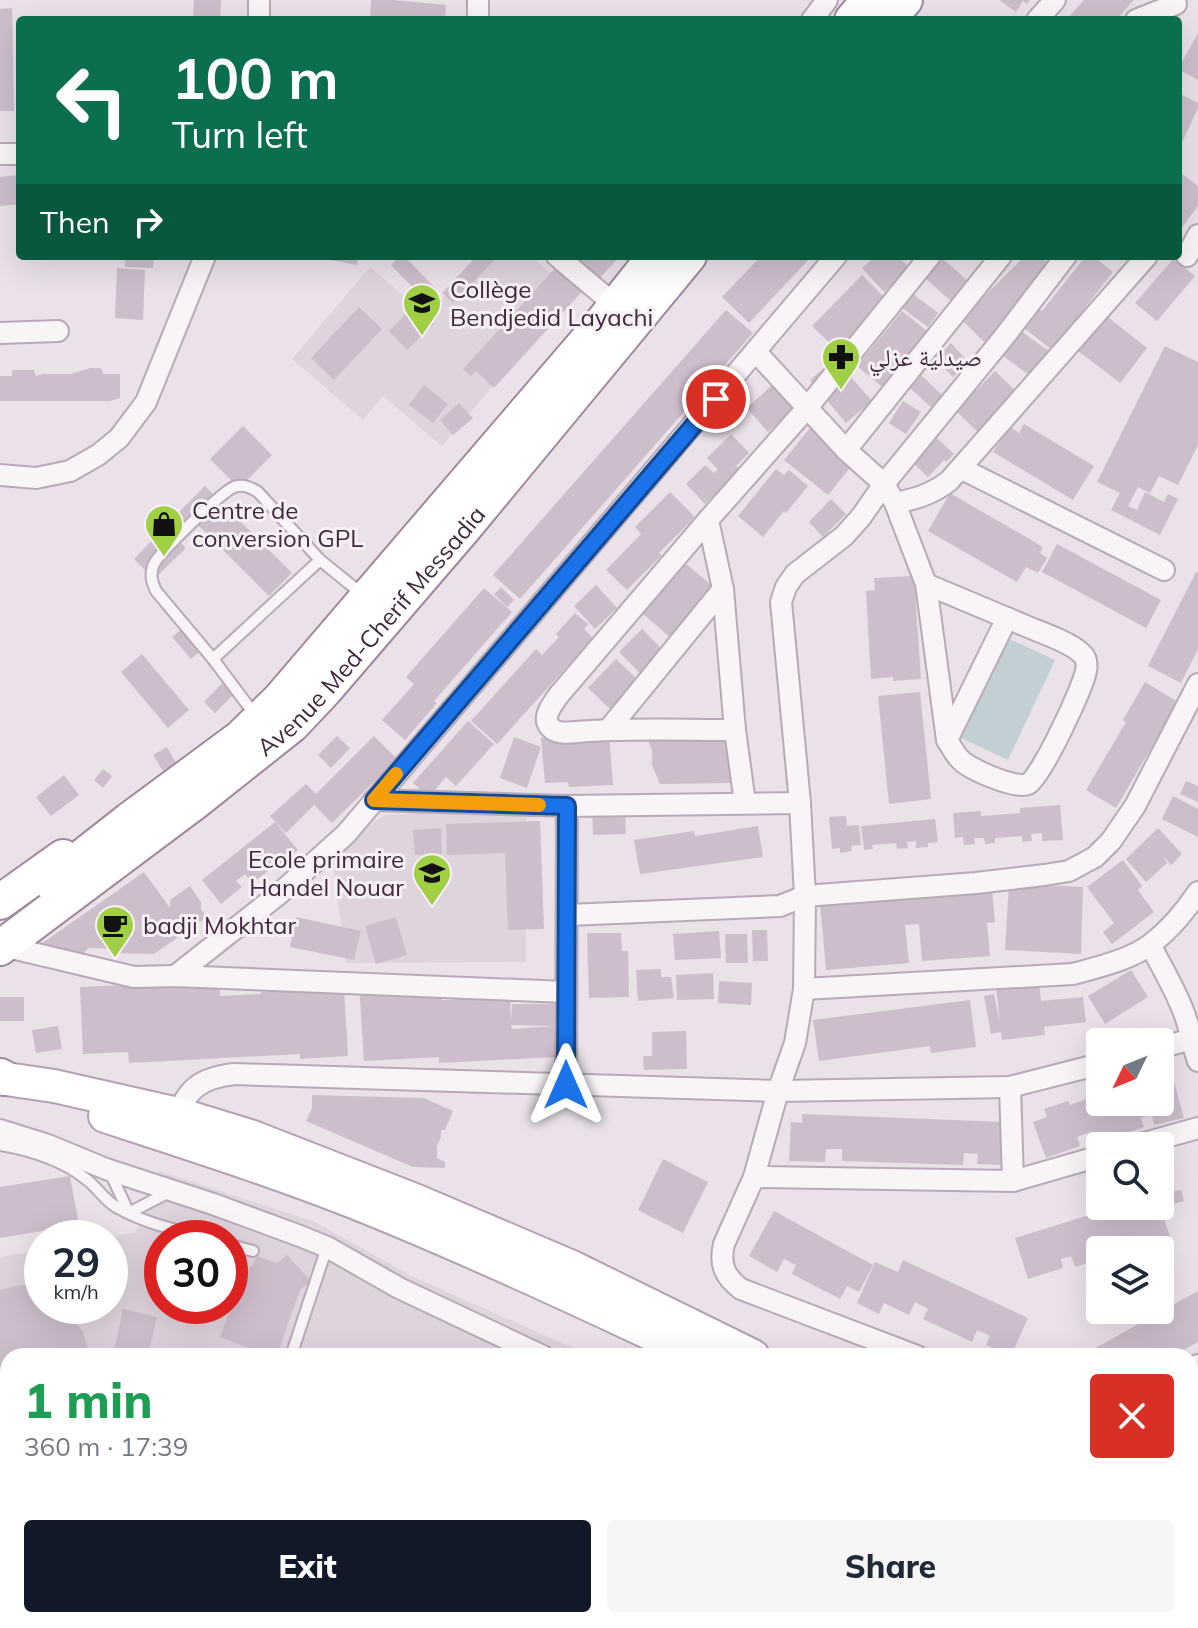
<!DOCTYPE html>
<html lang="en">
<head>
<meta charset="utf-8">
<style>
	body { margin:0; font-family:Mulish,"Noto Naskh Arabic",sans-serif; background:#f6f6f7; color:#1f2937; height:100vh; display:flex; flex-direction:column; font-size:30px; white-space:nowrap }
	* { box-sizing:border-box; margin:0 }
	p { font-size:26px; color:#747a83 }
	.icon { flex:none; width:44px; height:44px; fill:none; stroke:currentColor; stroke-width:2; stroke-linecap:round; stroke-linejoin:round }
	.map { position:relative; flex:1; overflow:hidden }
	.details { position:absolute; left:0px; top:1348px; width:1198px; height:280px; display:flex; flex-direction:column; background:#fff; border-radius:24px 24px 0 0; box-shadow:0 8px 32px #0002 }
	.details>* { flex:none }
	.hud { position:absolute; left:16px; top:16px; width:1166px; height:244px; border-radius:8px; box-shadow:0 8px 32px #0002; background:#0b6e4f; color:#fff; overflow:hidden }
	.needle { width:52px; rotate:227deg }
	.buttons { position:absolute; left:1086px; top:1028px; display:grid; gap:16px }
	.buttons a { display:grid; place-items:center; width:88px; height:88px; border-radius:8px; background:#fff; box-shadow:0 8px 32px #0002; font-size:40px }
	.speed { position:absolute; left:24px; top:1220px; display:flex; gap:16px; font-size:40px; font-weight:700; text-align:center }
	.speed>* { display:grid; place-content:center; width:104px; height:104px; border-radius:50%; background:#fff; box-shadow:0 8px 32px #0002; line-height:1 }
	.speed small { font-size:20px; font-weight:400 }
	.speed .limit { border:12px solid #d22; background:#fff; color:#111 }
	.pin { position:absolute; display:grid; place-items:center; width:68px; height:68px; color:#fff; margin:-34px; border:4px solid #fff; border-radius:50%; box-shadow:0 2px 8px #0007 }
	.me { position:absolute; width:88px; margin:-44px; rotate:0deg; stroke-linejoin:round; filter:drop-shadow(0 0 6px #0008) }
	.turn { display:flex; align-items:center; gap:28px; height:168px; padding:0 24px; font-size:36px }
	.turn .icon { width:104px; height:104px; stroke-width:2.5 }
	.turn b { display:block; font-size:56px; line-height:68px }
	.then { display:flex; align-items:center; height:76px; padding:0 24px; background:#0003; gap:16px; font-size:30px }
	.round { display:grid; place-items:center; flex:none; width:84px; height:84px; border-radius:8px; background:#f6f6f7 }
	.summary { display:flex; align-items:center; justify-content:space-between; height:136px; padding:0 24px }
	h1 { font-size:48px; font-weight:800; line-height:60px; color:#1e9e55 }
	.cta { display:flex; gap:16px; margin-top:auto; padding:16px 24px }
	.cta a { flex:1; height:92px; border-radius:8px; background:#111827; color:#fff; font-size:32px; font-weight:800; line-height:92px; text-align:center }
	.cta a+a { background:#f6f6f7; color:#1f2937 }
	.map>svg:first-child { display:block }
</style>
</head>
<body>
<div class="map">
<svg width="1198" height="1628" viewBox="0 0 1198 1628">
	<rect width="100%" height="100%" fill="#eae1e9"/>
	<g fill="#dfd3de" fill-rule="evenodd">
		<polygon points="478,256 531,256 573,292 442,446 383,396 363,420 292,359 370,267 427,316"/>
		<polygon points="526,808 526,962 346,963 331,851 385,815"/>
		<path d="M 159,1171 L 315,1222 L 413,1277 L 580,1351 L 578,1356 L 8,1356 L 8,1420 L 0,1412 L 0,1257 L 42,1250 L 42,1306 L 110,1306 L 110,1238 L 105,1238 L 136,1232 ZM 162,1238 L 230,1238 L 230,1306 L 162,1306 Z"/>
		<polygon points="219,1620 467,1620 463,1628 227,1628"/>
	</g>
	<polygon fill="#c2d0d4" points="994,632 1055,660 1008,760 948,732"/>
	<g fill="#cdbecb">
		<polygon points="194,0 221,0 220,20 193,20"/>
		<polygon points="371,0 394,0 446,5 445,20 370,20"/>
		<polygon points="999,0 1030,0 1027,4 1023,1 1016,12"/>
		<polygon points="1084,0 1134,0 1116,20 1066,20"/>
		<polygon points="12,8 14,111 0,111 0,9"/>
		<polygon points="1198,33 1198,80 1178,69"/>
		<polygon points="1178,93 1198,103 1198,108 1178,151"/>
		<polygon points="1178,171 1198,186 1198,206 1181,229 1178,226"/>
		<polygon points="20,175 20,204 0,206 0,177"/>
		<polygon points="125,256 154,256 153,268 125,267"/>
		<polygon points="325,256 358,256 357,265 325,259"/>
		<polygon points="400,256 404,256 439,292 428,303 391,265"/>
		<polygon points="477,256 498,256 453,303 442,293"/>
		<polygon points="569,256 620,256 597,281"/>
		<polygon points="761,256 812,256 749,323 722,297"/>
		<polygon points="876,256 898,256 910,269 884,292 862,268"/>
		<polygon points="1025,256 1041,256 1056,272 984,342 961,319"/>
		<polygon points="1086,256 1093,256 1113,272 1052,350 1024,328 1039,309 1042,311"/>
		<polygon points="1174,258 1195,276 1157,321 1135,303"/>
		<polygon points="943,259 968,281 951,301 925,278"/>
		<polygon points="561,262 587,286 494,388 476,371 471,376 463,369"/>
		<polygon points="117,268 145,270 143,320 115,318"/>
		<polygon points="862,275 889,302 840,353 812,326"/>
		<polygon points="913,294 938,313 928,327 902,308"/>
		<polygon points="415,305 434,324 407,350 389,331"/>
		<polygon points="359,307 382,329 334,380 311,358"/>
		<polygon points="726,310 753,333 520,599 493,575"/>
		<polygon points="902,311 928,332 882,387 857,366"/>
		<polygon points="1104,314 1147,348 1120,383 1077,350"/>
		<polygon points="1021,331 1050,352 1032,377 1003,356"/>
		<polygon points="951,343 968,362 953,377 935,359"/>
		<polygon points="1165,346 1198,362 1198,445 1178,485 1159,476 1150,493 1138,487 1128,506 1137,510 1145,492 1164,502 1168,494 1178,499 1160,535 1111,510 1120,493 1097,482"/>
		<polygon points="835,359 872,401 846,423 810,380"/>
		<polygon points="90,368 101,368 103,374 120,374 120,398 110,401 0,401 0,376 12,376 12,370 34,370 36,376 42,374 71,374"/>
		<polygon points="995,371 1020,395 981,435 956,411"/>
		<polygon points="921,375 944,397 933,409 909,387"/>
		<polygon points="780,378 801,402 768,432 747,408"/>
		<polygon points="424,385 448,404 433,423 409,405"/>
		<polygon points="903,401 921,412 906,434 889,423"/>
		<polygon points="459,403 473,418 453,435 440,420"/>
		<polygon points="1024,424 1094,466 1073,500 993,452 1009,426 1019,433"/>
		<polygon points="243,426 272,455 239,488 210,459"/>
		<polygon points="810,428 853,464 828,495 784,460"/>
		<polygon points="731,434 749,453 736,466 740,470 705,504 686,484 705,465 714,473 718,470 707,458"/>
		<polygon points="937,438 954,454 946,462 944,460 928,477 913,463"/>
		<polygon points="776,469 784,475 789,470 808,486 786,513 784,511 763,537 738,516"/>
		<polygon points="205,486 292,573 269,596 197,524 189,532 174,517"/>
		<polygon points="670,492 695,517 659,553 662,555 627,590 606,570 641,534 635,527"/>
		<polygon points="950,493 1043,547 1040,553 1047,558 1038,573 1026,567 1017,582 928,531"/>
		<polygon points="831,499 846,514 823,537 809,522"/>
		<polygon points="165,527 186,548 154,579 134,559"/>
		<polygon points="1057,544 1161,600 1146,628 1042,572"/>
		<polygon points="686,564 715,588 672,639 643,614"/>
		<polygon points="1196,572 1198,573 1198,649 1181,683 1148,666"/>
		<polygon points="914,576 921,679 893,681 893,677 871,679 866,591 875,590 874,578"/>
		<polygon points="596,585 617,608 595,629 574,606"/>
		<polygon points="501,587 514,600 507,607 494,594"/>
		<polygon points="484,588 512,612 434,701 437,703 405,740 382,720 414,684 406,677"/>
		<polygon points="575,613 588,624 584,629 593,638 497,744 471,721 536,649 542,655 559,637 556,634"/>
		<polygon points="183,628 202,650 191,659 172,637"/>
		<polygon points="642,629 667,654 644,677 619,652"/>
		<polygon points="142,654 189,710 168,728 121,672"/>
		<polygon points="616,659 639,681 611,710 588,688"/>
		<polygon points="224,681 236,692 215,713 204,702"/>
		<polygon points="1145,682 1178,702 1116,808 1086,790 1126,722 1123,720"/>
		<polygon points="920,692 931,799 889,804 878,696"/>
		<polygon points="468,721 494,744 456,786 446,777 429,797 413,783"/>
		<polygon points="729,728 745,728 745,745 750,757 750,776 731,783 660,784 652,765 652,751 648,740 662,735"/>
		<polygon points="609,733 613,785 569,787 568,782 545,783 541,738"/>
		<polygon points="337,736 350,748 331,768 318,755"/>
		<polygon points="374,736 397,759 332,823 314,805 286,833 270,816 306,784 316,794"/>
		<polygon points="514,737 541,747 527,788 500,778"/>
		<polygon points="167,747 176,763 163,771 153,755"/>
		<polygon points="103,769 112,776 103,788 94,780"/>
		<polygon points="64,775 79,795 51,816 36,797"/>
		<polygon points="1186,781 1198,786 1198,802 1180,794"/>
		<polygon points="1173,796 1198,809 1198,837 1162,819"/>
		<polygon points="592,802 625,807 626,834 593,835"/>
		<polygon points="1060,805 1063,840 1042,841 1042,833 1031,834 1032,841 1022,842 1022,836 995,838 995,843 985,844 984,838 974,838 975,844 964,845 963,837 955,838 953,813 981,811 981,816 1020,813 1020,808"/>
		<polygon points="846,816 847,826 859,825 861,845 851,846 852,851 840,853 840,848 832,849 829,817"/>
		<polygon points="935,819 938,842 928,843 928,847 916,848 916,841 907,842 908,848 897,849 896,843 872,845 873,849 864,850 861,826"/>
		<polygon points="540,821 544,929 508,930 505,853 447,855 446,824"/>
		<polygon points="275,822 298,850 272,871 271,869 252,883 245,874 236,881 242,887 221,904 202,880"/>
		<polygon points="758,826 763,857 640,874 634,840 694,831 695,836"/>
		<polygon points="441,828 442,854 415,855 413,830"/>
		<polygon points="1158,828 1182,854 1171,865 1163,856 1167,863 1146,882 1126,859"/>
		<polygon points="1123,860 1142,886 1138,890 1154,912 1112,944 1103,932 1114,923 1087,887"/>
		<polygon points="144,872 170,908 170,900 190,886 201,902 201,909 207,917 154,954 115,953 112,949 89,948 83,953 47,952 41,944"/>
		<polygon points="1009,883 1083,887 1081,954 1005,950"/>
		<polygon points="992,889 995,922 987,923 990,956 922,961 919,924 905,925 909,963 826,970 820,903"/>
		<polygon points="296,917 361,931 354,960 290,947"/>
		<polygon points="396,917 407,955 376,964 365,926"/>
		<polygon points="752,930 767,930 768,961 753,961"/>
		<polygon points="719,931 721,958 675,960 673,934"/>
		<polygon points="587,933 621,933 622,951 628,951 629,997 589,998"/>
		<polygon points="725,934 747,934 748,963 726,963"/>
		<polygon points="661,969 661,977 671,977 674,998 638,1001 636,970"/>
		<polygon points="1131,970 1148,997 1105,1024 1088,996"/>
		<polygon points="713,973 714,999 677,1000 676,975"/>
		<polygon points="441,978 442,1000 510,997 511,1022 512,1004 554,1004 554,1026 511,1025 512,1029 554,1026 556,1057 439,1063 439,1057 364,1061 359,983"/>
		<polygon points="220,981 220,996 261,994 261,992 344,988 348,1056 300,1059 300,1054 129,1063 128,1052 83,1054 80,987"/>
		<polygon points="719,981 752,983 751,1005 718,1003"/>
		<polygon points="1039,982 1041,1001 1083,997 1086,1022 1044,1027 1045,1035 1002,1040 1001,1032 991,1034 984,996 994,994 1000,1023 996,986"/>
		<rect x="0" y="997" width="24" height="24"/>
		<polygon points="970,1000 976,1047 931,1053 930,1046 819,1061 813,1020"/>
		<polygon points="58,1026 62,1049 36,1053 32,1030"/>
		<polygon points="686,1031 687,1069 644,1070 643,1056 652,1056 652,1032"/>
		<polygon points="1172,1074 1184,1118 1154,1125 1152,1115 1141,1118 1144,1127 1095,1144 1090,1132 1077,1137 1080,1146 1046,1158 1033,1122 1047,1117 1044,1109 1068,1101 1070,1105 1100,1094 1100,1102 1135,1102 1140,1115 1137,1102 1160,1102 1160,1077"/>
		<polygon points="312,1095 424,1098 453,1111 445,1130 441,1130 441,1137 437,1146 437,1158 445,1162 445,1168 413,1167 306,1121 312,1108"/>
		<polygon points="802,1114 1004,1122 1003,1165 977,1164 978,1154 964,1153 963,1165 842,1161 842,1149 826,1149 825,1162 789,1161 791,1122 802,1123"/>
		<polygon points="663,1159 708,1182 683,1233 638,1210"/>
		<polygon points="70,1176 79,1225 0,1238 0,1187"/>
		<polygon points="1181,1190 1184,1201 1166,1206 1163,1194"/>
		<polygon points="1118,1206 1160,1206 1170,1237 1129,1250 1100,1250 1100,1259 1075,1267 1071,1256 1061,1259 1063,1268 1028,1279 1015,1238"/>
		<polygon points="774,1211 873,1265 859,1292 847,1286 840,1299 792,1274 796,1265 784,1259 777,1272 749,1256"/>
		<polygon points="287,1255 311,1281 300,1290 279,1349 270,1356 220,1337 233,1302 230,1298 230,1287 253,1265 257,1256 277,1263"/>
		<polygon points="903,1260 1028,1318 1011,1356 986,1345 990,1336 977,1330 972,1342 923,1319 928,1309 915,1302 909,1315 884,1303 879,1314 857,1303 875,1262 898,1272"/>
		<polygon points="42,1280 42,1306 71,1306 65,1311 83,1332 88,1349 63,1356 8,1356 8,1370 0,1373 0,1290"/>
		<polygon points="1198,1291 1198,1342 1172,1356 1081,1356"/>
		<polygon points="123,1309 157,1317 148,1356 113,1356"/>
		<polygon points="8,1565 8,1620 33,1620 19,1628 7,1628 0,1615 0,1566"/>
		<polygon points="383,1620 461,1620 457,1628 379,1628"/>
		<polygon points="516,1620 560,1620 564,1628 520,1628"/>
		<polygon points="591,1620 668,1620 653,1628 575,1628"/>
		<polygon points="797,1620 847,1620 845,1625 847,1628 794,1628"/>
	</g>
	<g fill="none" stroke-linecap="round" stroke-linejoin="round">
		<defs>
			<g id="service">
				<path d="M 320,560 L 213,659 L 156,591 C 152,582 150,576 153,566 C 157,554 222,492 234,487 C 243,484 250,487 258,492 L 320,560 L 362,594"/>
				<polyline points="213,659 255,715"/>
				<path d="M 0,1145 C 29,1150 62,1160 86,1179 C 98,1188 105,1201 118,1208 C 144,1223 177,1230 206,1238"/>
				<polyline points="109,1172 114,1181 129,1213 169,1192"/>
				<polyline points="230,1245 253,1251"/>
				<polyline points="291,1356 327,1247"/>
				<polyline points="0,1415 8,1423"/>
			</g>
			<g id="minor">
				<polyline points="478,0 478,20"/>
				<polyline points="259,20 259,0"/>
				<polyline points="812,20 827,0"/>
				<polyline points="1037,20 1055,0"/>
				<polyline points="1136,20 1176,4"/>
				<polyline points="0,154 20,154"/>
				<polyline points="557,256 615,305"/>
				<polyline points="1187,256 1198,235"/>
				<polyline points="0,333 58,331"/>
				<path d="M 756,352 L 846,450 L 884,484 L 895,503 L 926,584 L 947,740 C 951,746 955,755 961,760 C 969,769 1017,790 1028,784 C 1041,778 1083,687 1086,671 C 1087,665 1087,658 1082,654 C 1073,644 1046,634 1033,629 C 998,614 962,599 926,584"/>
				<polyline points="846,450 1001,256"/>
				<polyline points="962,469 1164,570"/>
				<polyline points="0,475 36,478 70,471 98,455 119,438 146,402 205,256"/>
				<path d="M 895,503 C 916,499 932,494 949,481 L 1147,256"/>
				<path d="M 708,520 L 558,696 C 552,705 540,719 552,729 C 561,736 579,731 589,731 C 638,728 686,730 735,730"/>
				<polyline points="608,730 723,589"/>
				<polyline points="947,740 1007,618"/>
				<polyline points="374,800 567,806 800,803"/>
				<polyline points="745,803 735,730 723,589 708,520 807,408 930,256"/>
				<polyline points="568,915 780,906 805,896 976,883 1044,875 1069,871 1095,857 1111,841 1135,806 1198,684"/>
				<path d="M 1150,945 C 1162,967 1175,989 1184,1013 C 1190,1028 1192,1045 1198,1061"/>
				<polyline points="3,946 134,977 175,976 566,992"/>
				<polyline points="175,976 279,894 346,834 836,256"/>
				<path d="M 804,989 L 1073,974 C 1098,967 1130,960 1151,944 C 1168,931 1186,910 1198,892"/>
				<polyline points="1160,1048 1198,1037"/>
				<polyline points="566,1085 567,806"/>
				<polyline points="1010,1087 1013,1181"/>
				<path d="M 175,1122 C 186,1089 200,1078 234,1074 L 778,1091 L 1010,1087 L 1100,1064"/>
				<polyline points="0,1130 48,1145 106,1169 213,1204 300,1236 327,1247 399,1288 543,1356"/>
				<polyline points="1134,1146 1198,1128"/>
				<polyline points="754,1177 1013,1181 1100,1156"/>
				<path d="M 917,1356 L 741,1289 C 725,1277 719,1265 724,1244 L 754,1177 L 778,1091 L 795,1043 L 804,989 L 805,896 L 800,803 L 781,602 L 786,587 L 795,574 L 844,536 L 861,517 L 884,484 L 1004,337 L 1066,256"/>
				<polyline points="1190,1369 1198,1365"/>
				<polyline points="0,1478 8,1485"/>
				<polyline points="149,1620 158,1628"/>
				<polyline points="1013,1620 1058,1628"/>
				<polyline points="755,1628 758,1620"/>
			</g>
			<g id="tertiary">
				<polyline points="1020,1620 1021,1628"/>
				<polyline points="1065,1628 1067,1620"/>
			</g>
			<g id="primary">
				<polyline points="0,1078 54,1086 178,1114 250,1136 417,1201 572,1267 753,1356"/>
				<path d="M 105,1116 C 197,1146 291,1176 381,1213 C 488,1257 593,1306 698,1356"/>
				<polyline points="1190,1536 1198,1537"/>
				<polyline points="1190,1576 1198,1576"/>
			</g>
			<g id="trunk">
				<polyline points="852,20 869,0"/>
				<polyline points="887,20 905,0"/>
				<polyline points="50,882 129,820 240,738 279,700 596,330 655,256"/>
				<polyline points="0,902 63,857"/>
				<path id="s1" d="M 0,948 L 195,802 L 292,725 L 325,690 L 465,527 L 689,256"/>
				<polyline points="0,1076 4,1078"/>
			</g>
		</defs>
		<use href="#service" stroke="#b8aab6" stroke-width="14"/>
		<use href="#minor" stroke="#b8aab6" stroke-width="24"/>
		<use href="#tertiary" stroke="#b8aab6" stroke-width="30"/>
		<use href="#primary" stroke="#b6a0b4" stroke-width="36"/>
		<use href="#trunk" stroke="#a1889e" stroke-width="38"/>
		<use href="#service" stroke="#f8f4f7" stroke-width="10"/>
		<use href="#minor" stroke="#f8f4f7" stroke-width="20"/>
		<use href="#tertiary" stroke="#f8f4f7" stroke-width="26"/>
		<use href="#primary" stroke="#fff" stroke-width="32"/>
		<use href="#trunk" stroke="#fff" stroke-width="34"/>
	</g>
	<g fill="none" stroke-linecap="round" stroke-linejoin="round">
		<defs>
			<polyline id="route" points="566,1085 567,806 374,800 716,399"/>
		</defs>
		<use href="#route" stroke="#114b97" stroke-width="20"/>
		<use href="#route" stroke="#1a73e8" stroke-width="14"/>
		<polyline stroke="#f59e0b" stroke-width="14" points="396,774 374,800 539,805"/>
	</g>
	<defs>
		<symbol id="school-pin" viewBox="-11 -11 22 30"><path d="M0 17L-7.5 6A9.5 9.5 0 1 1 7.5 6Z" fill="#a0cf46" stroke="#f7f1f7"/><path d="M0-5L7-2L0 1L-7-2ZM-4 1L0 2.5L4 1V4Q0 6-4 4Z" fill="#111"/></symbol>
		<symbol id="pharmacy-pin" viewBox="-11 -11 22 30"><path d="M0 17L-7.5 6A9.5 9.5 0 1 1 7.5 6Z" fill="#a0cf46" stroke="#f7f1f7"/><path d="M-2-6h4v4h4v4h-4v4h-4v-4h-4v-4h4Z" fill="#111"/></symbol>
		<symbol id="shop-pin" viewBox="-11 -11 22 30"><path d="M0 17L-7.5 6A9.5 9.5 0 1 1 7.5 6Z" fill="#a0cf46" stroke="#f7f1f7"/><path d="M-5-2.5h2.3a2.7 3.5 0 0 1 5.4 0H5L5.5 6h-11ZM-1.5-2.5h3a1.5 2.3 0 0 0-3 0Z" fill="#111"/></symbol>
		<symbol id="cafe-pin" viewBox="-11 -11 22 30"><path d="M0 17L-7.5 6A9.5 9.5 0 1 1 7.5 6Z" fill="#a0cf46" stroke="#f7f1f7"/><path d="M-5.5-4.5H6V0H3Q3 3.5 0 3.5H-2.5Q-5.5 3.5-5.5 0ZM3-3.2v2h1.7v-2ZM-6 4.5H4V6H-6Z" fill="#111"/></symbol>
	</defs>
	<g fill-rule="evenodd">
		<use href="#school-pin" x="400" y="281" width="44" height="60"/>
		<use href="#pharmacy-pin" x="819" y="335" width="44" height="60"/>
		<use href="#shop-pin" x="142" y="502" width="44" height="60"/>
		<use href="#school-pin" x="410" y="851" width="44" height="60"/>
		<use href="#cafe-pin" x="93" y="903" width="44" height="60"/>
	</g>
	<g text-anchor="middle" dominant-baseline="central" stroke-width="6" stroke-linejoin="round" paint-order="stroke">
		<g font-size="24" fill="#42293f" stroke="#f7f1f7" text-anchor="start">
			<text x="450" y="289">Collège<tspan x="450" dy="28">Bendjedid Layachi</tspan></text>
			<text x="869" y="357">صيدلية عزلي</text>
			<text x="192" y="510">Centre de<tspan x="192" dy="28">conversion GPL</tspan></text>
			<text x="404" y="859" text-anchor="end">Ecole primaire<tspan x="404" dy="28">Handel Nouar</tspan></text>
			<text x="143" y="925">badji Mokhtar</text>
		</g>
		<g font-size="24" fill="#42293f" stroke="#f7f1f7">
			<text stroke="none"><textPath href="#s1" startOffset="490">Avenue Med-Cherif Messadia</textPath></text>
		</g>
	</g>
</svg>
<div class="buttons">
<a><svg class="needle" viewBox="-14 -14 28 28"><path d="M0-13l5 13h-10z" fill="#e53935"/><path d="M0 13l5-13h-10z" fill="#747a83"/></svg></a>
<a><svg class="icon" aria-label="search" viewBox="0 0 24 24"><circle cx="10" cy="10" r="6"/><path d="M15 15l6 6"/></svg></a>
<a><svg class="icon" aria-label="layers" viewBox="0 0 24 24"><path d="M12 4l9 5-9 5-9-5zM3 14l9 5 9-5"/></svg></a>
</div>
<div class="speed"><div>29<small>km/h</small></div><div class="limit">30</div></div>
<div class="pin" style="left:716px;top:399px;background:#d93025"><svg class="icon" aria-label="arrive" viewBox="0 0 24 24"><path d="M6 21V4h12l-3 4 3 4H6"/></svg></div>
<svg class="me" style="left:566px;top:1085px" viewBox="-20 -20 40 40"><path d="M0-17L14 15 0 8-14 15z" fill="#1a73e8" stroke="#fff" stroke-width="4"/></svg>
<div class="hud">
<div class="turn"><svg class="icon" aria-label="left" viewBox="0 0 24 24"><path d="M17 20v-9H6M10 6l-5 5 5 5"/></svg><div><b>100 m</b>Turn left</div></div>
<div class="then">Then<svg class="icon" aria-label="right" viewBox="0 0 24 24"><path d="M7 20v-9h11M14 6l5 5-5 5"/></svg></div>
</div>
<section class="details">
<div class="summary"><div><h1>1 min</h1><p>360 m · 17:39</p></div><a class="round" style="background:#d93025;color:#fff"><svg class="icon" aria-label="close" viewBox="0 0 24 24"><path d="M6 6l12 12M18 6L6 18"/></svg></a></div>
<div class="cta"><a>Exit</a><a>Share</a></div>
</section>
</div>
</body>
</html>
